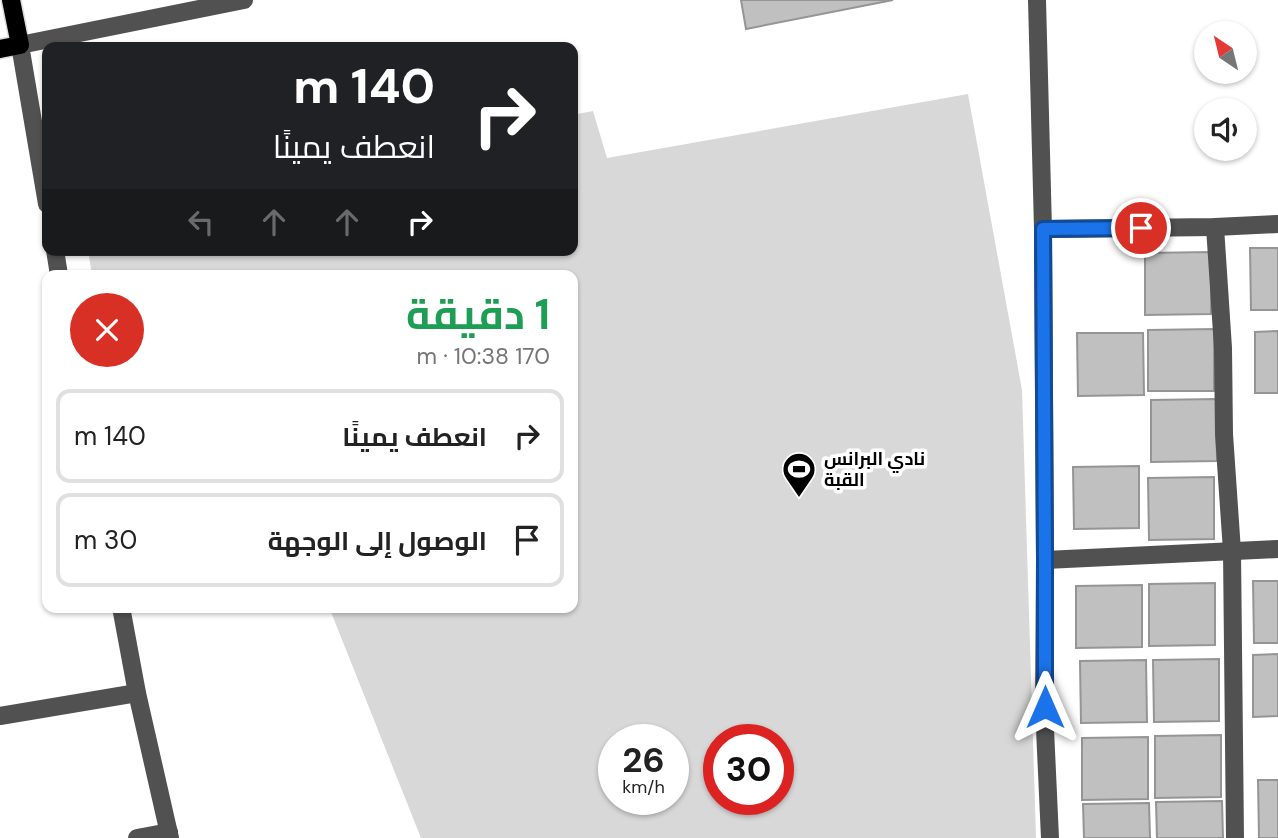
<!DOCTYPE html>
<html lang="ar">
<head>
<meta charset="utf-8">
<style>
	body { margin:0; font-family:"DM Sans",Cairo,sans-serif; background:#f6f6f6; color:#222; direction:rtl; height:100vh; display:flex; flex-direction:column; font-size:26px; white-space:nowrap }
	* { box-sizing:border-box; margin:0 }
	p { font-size:23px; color:#767676 }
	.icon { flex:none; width:38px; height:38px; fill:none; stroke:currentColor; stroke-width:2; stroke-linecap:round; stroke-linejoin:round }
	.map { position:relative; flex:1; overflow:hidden; direction:ltr }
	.details { position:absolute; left:42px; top:270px; width:536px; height:343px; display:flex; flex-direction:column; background:#fff; border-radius:14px; box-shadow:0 2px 5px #0004; direction:rtl }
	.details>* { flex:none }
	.banner { position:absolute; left:42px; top:42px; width:536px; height:214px; border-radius:14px; box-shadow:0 2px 5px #0004; direction:rtl; background:#202124; color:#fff; overflow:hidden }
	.needle { width:46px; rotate:325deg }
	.buttons { position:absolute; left:1194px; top:21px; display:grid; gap:14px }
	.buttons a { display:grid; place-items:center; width:63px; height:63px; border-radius:50%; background:#fff; box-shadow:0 2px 5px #0004; font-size:35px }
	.speed { position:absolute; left:598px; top:724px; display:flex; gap:14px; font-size:35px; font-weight:700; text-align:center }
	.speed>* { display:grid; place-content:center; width:91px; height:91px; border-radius:50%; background:#fff; box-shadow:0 2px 5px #0004; line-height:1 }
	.speed small { font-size:18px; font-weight:400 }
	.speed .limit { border:10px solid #d22; background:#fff; color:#111 }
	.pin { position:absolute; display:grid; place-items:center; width:60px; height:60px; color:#fff; margin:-30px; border:4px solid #fff; border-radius:50%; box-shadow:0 2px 7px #0007 }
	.me { position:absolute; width:77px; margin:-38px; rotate:0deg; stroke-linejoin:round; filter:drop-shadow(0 0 5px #0008) }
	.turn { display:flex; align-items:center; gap:24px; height:147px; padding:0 28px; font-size:32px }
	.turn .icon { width:91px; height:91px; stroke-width:2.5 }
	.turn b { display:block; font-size:49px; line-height:60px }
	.lanes { display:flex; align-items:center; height:66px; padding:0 28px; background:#0003; justify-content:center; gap:35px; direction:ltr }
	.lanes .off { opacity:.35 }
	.round { display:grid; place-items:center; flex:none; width:74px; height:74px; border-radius:37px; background:#f6f6f6 }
	.head { display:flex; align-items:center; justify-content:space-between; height:119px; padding:0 28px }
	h1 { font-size:42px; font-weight:700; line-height:52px; color:#1e9e55 }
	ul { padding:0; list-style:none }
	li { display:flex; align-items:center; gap:21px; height:94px; margin:0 14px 10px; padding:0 14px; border:4px solid #e0e0e0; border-radius:14px }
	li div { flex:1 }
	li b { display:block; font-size:26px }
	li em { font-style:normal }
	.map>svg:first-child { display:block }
</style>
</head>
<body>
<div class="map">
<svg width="1278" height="838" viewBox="0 0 1278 838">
	<rect width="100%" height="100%" fill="#fff"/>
	<path fill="#d8d8d8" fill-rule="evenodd" d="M 968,94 L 1022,390 L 1036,838 L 421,838 L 329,607 L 572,607 L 572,275 L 92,275 L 88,250 L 572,250 L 572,115 L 593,111 L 607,158 ZM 614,740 L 674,740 L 674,800 L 614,800 ZM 719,740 L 779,740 L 779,800 L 719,800 Z"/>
	<g fill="#c0c0c0" stroke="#959595" stroke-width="2">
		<polygon points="741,0 893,0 746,29"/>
		<polygon points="1250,248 1278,248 1278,310 1251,310"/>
		<polygon points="1211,252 1211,314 1145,315 1145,253"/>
		<polygon points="1214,329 1214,391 1148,391 1148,330"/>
		<polygon points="1278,331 1278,393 1255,393 1255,332"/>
		<polygon points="1077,333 1143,333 1144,395 1078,396"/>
		<polygon points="1216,399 1217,461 1151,462 1151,400"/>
		<polygon points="1139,466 1139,528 1074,529 1073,467"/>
		<polygon points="1214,477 1214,539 1149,540 1148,478"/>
		<polygon points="1253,581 1278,581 1278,643 1254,643"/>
		<polygon points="1215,583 1215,645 1149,646 1149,584"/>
		<polygon points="1142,585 1142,647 1076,648 1076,586"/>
		<polygon points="1278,654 1278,716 1253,717 1253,655"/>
		<polygon points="1219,659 1219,721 1154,722 1153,660"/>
		<polygon points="1146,660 1147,722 1081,723 1080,661"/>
		<polygon points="1221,735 1221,797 1155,798 1155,736"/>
		<polygon points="1148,737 1148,799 1082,800 1082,738"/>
		<polygon points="1258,780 1278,780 1278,838 1259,838"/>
		<polygon points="1222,801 1223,838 1157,838 1156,802"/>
		<polygon points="1149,803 1150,838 1084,838 1083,804"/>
	</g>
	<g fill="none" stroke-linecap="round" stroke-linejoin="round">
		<defs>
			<polyline id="major" points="0,49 20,45 11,0"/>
		</defs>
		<use href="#major" stroke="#dbdbdb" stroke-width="21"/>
		<g stroke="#515151" stroke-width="18">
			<polyline points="1037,0 1043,229 1045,560 1044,707 1050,838"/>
			<polyline points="47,204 20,45 244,0"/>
			<polyline points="1215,227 1223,348 1224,434 1232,551 1235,838"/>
			<polyline points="1043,229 1215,227 1278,224"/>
			<polyline points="55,250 59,275"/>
			<polyline points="1045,560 1278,549"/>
			<polyline points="121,607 137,693 170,838"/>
			<polyline points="0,716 137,693"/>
			<polyline points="137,838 169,832"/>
		</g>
		<use href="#major" stroke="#000" stroke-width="18"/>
	</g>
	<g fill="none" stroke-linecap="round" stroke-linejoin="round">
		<defs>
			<polyline id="route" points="1045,707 1045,560 1043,229 1141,228"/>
		</defs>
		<use href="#route" stroke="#114b97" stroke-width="18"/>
		<use href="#route" stroke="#1a73e8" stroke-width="12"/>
	</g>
	<defs>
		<symbol id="stadium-pin" viewBox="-11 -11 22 30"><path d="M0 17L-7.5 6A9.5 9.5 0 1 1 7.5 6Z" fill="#000" stroke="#fff"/><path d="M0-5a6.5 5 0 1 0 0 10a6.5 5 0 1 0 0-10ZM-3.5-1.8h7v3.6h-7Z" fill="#fff"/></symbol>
	</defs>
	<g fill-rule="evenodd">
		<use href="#stadium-pin" x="780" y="450" width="38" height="52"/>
	</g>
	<g text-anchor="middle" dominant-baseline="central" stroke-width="7" stroke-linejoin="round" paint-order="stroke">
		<g font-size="18" font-weight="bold" fill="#000" stroke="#fff" text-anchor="start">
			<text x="824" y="459">نادي البرانس<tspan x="824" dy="21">القبة</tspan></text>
		</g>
	</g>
</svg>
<div class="buttons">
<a><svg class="needle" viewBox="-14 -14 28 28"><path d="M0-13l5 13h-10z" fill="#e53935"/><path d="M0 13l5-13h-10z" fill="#767676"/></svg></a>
<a><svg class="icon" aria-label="sound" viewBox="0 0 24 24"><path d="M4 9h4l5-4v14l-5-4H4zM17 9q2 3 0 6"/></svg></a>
</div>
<div class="speed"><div>26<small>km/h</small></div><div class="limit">30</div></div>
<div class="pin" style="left:1141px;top:228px;background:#d93025"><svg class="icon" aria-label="arrive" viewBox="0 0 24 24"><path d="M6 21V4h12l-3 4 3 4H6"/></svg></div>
<svg class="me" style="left:1045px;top:707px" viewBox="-20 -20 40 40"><path d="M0-17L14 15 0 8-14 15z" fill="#1a73e8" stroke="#fff" stroke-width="4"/></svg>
<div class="banner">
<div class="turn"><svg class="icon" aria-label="right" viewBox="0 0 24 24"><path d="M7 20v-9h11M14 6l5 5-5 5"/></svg><div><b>140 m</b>انعطف يمينًا</div></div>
<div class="lanes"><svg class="icon off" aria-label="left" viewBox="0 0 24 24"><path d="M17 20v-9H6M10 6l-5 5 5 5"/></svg><svg class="icon off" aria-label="ahead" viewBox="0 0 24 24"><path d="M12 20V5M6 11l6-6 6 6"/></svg><svg class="icon off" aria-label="ahead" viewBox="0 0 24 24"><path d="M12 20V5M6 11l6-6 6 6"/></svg><svg class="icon" aria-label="right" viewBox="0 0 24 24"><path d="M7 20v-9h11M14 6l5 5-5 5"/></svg></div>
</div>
<section class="details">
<div class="head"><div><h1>1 دقيقة</h1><p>170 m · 10:38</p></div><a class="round" style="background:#d93025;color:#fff"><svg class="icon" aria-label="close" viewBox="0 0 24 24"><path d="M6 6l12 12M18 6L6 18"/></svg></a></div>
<ul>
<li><svg class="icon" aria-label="right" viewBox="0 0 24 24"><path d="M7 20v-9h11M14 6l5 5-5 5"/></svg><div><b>انعطف يمينًا</b></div><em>140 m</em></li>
<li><svg class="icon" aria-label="arrive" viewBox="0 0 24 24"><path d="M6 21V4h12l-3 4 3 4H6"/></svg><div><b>الوصول إلى الوجهة</b></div><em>30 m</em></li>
</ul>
</section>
</div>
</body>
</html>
